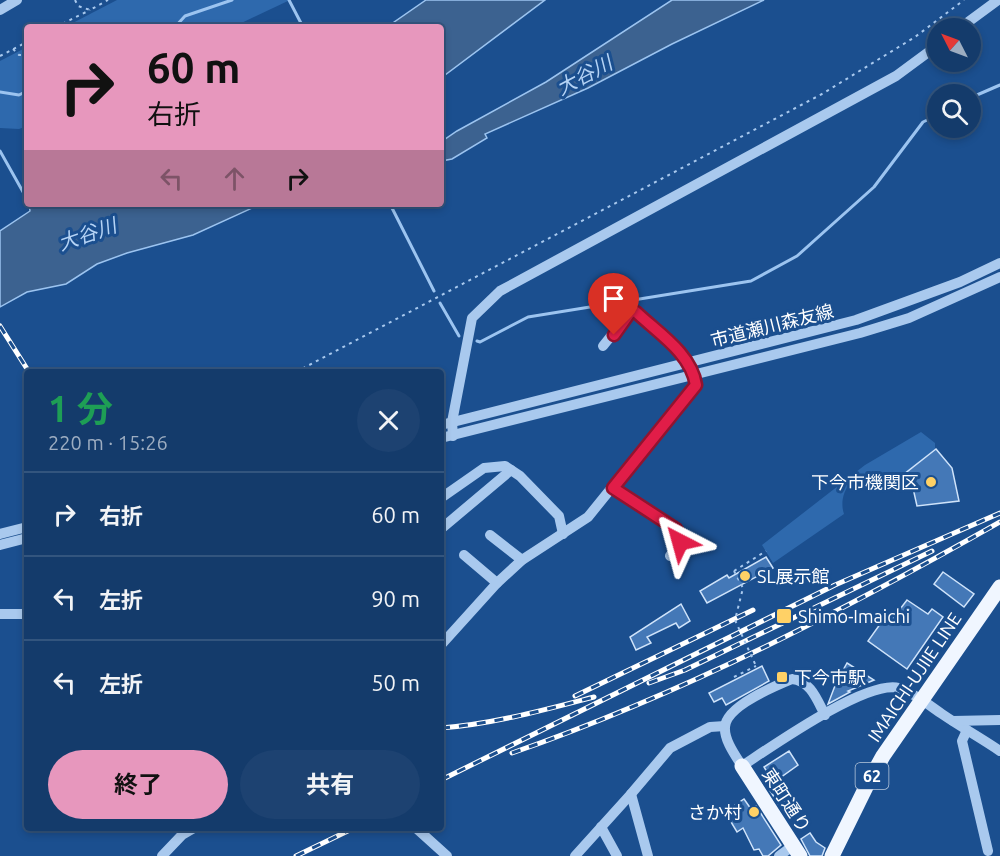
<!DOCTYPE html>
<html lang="ja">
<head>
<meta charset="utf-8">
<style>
	body { margin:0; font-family:Ubuntu,"Noto Sans JP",sans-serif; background:#1d4271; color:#f1f3f6; height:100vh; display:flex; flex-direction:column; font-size:22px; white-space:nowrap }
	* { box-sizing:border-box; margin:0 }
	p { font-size:20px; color:#9dadc1 }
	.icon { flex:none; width:33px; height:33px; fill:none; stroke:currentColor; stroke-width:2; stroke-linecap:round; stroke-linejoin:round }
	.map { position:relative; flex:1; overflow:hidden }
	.sheet { position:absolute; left:24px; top:369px; width:420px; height:462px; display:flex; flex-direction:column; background:#143b6b; border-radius:6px; box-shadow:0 3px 9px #0003,0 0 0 2px #33557e }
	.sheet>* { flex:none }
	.banner { position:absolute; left:24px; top:24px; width:420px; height:183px; border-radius:6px; box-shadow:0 3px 9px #0003,0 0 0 2px #33557e; background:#e797bd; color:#111; overflow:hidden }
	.needle { width:39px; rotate:312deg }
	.tools { position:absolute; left:927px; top:18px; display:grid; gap:12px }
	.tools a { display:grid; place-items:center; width:54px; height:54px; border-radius:50%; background:#143b6b; box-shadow:0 3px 9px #0003,0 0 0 2px #33557e; font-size:30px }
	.pin { position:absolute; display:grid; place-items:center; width:51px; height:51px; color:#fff; margin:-62px -26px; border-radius:50% 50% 50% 0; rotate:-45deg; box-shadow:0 0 6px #0007 }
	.pin .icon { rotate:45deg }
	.me { position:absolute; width:66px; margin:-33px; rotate:321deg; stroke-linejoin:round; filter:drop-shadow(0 0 4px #0008) }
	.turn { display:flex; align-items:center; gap:21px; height:126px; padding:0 24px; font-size:27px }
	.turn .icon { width:78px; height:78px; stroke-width:2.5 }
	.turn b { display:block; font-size:42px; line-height:51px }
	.lanes { display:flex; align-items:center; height:57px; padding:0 24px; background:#0003; justify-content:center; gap:30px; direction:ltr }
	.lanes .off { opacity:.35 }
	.round { display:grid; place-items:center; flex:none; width:63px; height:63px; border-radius:32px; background:#1d4271 }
	.headline { display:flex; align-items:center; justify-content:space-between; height:102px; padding:0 24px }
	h1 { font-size:36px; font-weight:700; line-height:45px; color:#1e9e55 }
	.cta { display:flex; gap:12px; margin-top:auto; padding:12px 24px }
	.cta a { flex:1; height:69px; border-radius:36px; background:#e797bd; color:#111; font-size:24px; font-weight:700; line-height:69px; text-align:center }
	.cta a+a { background:#1d4271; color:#f1f3f6 }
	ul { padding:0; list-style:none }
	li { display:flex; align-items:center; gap:18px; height:84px; padding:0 24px; border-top:2px solid #33557e }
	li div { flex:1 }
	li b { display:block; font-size:22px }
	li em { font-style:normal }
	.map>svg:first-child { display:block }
</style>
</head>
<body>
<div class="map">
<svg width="1000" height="856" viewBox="0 0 1000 856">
	<rect width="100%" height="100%" fill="#1b4f8f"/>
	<g fill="#2e69ad">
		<polygon points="117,0 290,0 233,27 65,27"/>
		<polygon points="27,47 27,126 19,129 0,128 0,61"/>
		<path d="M 921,432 L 935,443 L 935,449 L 903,475 L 889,483 C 886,480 881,476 877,475 C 854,468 837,494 844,514 L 773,563 L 762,545 L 865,465 Z"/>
	</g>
	<g fill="#3c6290" stroke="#9cc4f0" stroke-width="1.5">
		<polygon points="426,0 545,0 441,78 441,27 387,27"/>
		<polygon points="672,0 764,0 672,44 588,88 485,134 487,138 452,159 441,161 441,142 457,131 546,82"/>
		<polygon points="29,204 261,204 193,235 127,253 97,264 66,284 27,292 0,307 0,231 30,211"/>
	</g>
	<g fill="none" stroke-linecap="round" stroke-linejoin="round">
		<g stroke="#9cc4f0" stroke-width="3">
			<polyline points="289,0 303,27"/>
			<polyline points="175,27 185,16 232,0"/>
			<polyline points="0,92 19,95 27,91"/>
			<polyline points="970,98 1000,85"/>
			<polyline points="0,151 27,199"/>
			<polyline points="390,204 434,291"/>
			<polyline points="440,303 459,336"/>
			<polyline points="477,341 480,342 528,317 751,281 797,256 874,187 923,122 938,115"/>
		</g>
	</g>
	<g fill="#4478b7" stroke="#cfe3fa" stroke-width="1.5">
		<polygon points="936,449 952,468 959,501 917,506 913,488 903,475"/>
		<polygon points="766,557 773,568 707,603 700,591 727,575 729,578"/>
		<polygon points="943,572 974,594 964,607 934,584"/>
		<polygon points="907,600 928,614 932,609 943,617 907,669 868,641 888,613 894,617"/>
		<polygon points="681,604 690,621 679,628 676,623 647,637 651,643 636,650 630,637"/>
		<polygon points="847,663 874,680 848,691 850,692 828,704 836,683"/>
		<polygon points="762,666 769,681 726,705 722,698 714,702 709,693"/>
		<polygon points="789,751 798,765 780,778 791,796 779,805 769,789 775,785 764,767"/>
		<polygon points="744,799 751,809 756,806 781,845 768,856 763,856 759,849 754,850 743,828 737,832 725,812"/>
		<polygon points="810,833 816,842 825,848 822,856 810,856 801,839"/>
	</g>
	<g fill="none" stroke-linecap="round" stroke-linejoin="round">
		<g stroke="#a9c9ee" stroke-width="2" stroke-dasharray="3 4.5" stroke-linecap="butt">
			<polyline points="75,0 78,6 90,10 108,0"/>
			<polyline points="56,27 90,10"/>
			<polyline points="13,49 19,55 27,55"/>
			<polyline points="0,56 27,42"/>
			<polyline points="296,372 822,94 915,37 964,0"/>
			<polyline points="734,571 766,551"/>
			<polyline points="734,677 756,666"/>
		</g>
		<g stroke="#a9c9ee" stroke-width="10">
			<polyline points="0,10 17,0"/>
			<polyline points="960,28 998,0"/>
			<polyline points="441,425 856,320 960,282 1000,263"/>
			<polyline points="453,436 452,422 472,318 500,291 896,76 938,45"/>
			<polyline points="441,438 860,333 909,318 1000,277"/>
			<polyline points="613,488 676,529 681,535 680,542 670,556"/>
			<polyline points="441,498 484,468 505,466 520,476 559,516 563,534"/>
			<polyline points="441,529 511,470"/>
			<polyline points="0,534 27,527"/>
			<polyline points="490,535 522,560"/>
			<polyline points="0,545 27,538"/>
			<polyline points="464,555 497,583"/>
			<polyline points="0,614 27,614"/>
			<polyline points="441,645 497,583 522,560 588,517 695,385 694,374 689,363 636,312 631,311 603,346"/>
			<path d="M 825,715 C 817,700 811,681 792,679 C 775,686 726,706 725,727 C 724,740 735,755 742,766 C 771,747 867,679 899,688 C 914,693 929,705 942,714 C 961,727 981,738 1000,751"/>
			<polyline points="953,721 1000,720"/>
			<polyline points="967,730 962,741 988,851"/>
			<polyline points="631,794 648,856"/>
			<polyline points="601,827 617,856"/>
			<polyline points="416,828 447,856"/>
			<polyline points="162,856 182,835 194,828"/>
			<polyline points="575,856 631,794 670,748 710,727 725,726"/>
			<polyline points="779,856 794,845"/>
		</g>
		<g stroke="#f0f6ff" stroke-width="15">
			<polyline points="742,766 800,856"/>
			<polyline points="832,856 868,783 883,756 1000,587"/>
		</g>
		<defs>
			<g id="rail">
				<polyline points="0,326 29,372"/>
				<polyline points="649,683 685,670 932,551"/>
				<polyline points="575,696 753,610"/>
				<path d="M 441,728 C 493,724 544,710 594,697"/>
				<path d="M 512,753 C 682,694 843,611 1000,522"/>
				<polyline points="441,780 835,585 1000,513"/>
				<polyline points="296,856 354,828"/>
			</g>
		</defs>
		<use href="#rail" stroke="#fff" stroke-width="5"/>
		<use href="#rail" stroke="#1b4f8f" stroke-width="3" stroke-dasharray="9" stroke-linecap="butt"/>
		<polyline stroke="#a9c9ee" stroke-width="2" stroke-dasharray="3 4.5" stroke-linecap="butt" points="734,571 743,588 735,620 756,666"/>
	</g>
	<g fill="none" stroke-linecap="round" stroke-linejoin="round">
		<defs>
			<path id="route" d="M 614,335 L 631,311 L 636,312 C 658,333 691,353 696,385 L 613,488 L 676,529 L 681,536 L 680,542"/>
		</defs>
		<use href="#route" stroke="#92132f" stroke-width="15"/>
		<use href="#route" stroke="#e11d48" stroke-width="10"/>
	</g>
	<g fill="#ffd166" stroke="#1b4f8f" stroke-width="2">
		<circle cx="931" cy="482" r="6"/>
		<circle cx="745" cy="576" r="6"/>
		<rect x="776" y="608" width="16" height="16" rx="3"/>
		<rect x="776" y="671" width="12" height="12" rx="3"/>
		<circle cx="754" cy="812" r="6"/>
	</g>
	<g text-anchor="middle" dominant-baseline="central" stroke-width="6" stroke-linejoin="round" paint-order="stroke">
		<rect fill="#1b4f8f" stroke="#bbcadd" stroke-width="1.5" x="855.5" y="763" width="33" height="26" rx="4.5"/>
		<g font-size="16" font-weight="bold" fill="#fff">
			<text x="872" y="776">62</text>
		</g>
		<g font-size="18" fill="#fff" stroke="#1b4f8f">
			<text transform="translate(772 325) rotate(-14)">市道瀬川森友線</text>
			<text transform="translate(914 677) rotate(-56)">IMAICHI-UJIIE LINE</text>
			<text transform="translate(787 800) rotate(57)">東町通り</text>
		</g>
		<g font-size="18" fill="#fff" stroke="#1b4f8f" text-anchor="start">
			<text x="919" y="482" text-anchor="end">下今市機関区</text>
			<text x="757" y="576">SL展示館</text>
			<text x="798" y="616">Shimo-Imaichi</text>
			<text x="794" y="677">下今市駅</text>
			<text x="742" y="812" text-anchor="end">さか村</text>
		</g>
		<g font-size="20" font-style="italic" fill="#b5d3f5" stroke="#1b4f8f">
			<text transform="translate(584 75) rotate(-28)">大谷川</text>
			<text transform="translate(87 234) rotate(-19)">大谷川</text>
		</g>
	</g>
</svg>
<div class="tools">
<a><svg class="needle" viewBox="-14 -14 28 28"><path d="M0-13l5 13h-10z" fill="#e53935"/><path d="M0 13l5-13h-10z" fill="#9dadc1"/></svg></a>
<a><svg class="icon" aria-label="search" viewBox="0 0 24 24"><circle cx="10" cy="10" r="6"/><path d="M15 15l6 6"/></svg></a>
</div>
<div class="pin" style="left:614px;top:335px;background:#d93025"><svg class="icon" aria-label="arrive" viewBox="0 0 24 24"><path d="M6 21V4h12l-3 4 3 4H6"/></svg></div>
<svg class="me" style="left:680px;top:542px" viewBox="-20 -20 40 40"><path d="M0-17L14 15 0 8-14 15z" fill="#e11d48" stroke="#fff" stroke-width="4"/></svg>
<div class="banner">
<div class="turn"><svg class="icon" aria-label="right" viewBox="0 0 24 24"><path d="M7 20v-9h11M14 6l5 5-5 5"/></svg><div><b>60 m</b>右折</div></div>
<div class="lanes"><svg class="icon off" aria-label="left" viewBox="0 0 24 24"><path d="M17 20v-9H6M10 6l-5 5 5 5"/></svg><svg class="icon off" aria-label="ahead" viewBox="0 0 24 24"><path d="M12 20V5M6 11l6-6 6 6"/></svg><svg class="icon" aria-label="right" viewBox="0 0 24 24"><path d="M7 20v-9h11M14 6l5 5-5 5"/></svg></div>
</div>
<section class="sheet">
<div class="headline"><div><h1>1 分</h1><p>220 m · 15:26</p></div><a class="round"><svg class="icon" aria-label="close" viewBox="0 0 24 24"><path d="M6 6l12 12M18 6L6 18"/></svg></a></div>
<ul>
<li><svg class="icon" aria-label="right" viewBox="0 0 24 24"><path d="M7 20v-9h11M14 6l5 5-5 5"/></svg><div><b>右折</b></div><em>60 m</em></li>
<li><svg class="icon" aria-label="left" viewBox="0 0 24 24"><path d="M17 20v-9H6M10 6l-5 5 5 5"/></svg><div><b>左折</b></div><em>90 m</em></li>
<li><svg class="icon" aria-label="left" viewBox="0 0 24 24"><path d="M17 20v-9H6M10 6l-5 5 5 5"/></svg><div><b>左折</b></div><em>50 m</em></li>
</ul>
<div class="cta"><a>終了</a><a>共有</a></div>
</section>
</div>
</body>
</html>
